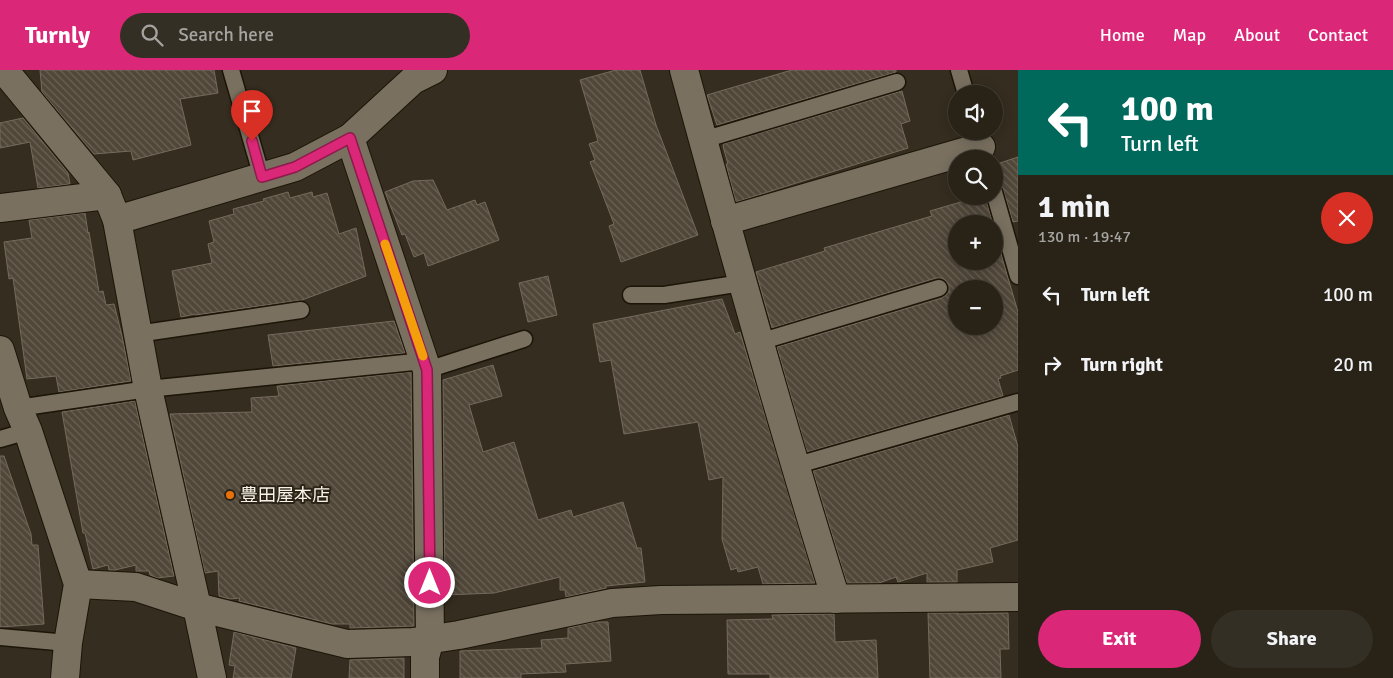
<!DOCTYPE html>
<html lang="en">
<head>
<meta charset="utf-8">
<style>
	body { margin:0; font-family:Signika,"Noto Sans JP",sans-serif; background:#342f24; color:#f1f3f6; height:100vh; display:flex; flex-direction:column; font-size:19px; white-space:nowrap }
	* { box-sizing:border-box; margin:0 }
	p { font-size:16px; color:#a5a4a1 }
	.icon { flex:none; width:28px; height:28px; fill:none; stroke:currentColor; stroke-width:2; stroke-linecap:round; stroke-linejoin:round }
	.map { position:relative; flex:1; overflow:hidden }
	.drawer { display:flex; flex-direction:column; background:#282217; width:375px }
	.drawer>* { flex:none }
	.banner { background:#00695c; color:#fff; overflow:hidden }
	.fabs { position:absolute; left:948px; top:15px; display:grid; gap:10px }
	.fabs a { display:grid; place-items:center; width:55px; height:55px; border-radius:50%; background:#282217; box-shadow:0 2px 12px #0003,0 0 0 1px #443f36; font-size:25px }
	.pin { position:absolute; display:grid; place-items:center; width:42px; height:42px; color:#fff; margin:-51px -21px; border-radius:50% 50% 50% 0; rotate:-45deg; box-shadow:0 0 5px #0007 }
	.pin .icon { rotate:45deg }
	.me { position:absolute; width:55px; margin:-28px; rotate:0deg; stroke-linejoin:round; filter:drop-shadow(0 0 4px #0008) }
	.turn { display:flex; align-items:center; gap:18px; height:105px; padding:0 20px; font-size:22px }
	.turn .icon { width:65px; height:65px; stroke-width:2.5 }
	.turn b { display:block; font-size:35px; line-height:42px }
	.round { display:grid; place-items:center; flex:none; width:52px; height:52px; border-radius:26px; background:#342f24 }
	.summary { display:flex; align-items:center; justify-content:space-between; height:85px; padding:0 20px }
	h1 { font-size:30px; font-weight:800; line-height:38px }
	.cta { display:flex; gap:10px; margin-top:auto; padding:10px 20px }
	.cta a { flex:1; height:58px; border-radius:30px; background:#db2777; color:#fff; font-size:20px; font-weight:800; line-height:58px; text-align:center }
	.cta a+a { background:#342f24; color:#f1f3f6 }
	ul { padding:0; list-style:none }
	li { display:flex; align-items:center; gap:15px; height:70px; padding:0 20px }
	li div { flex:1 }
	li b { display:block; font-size:19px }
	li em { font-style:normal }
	header { display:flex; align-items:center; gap:30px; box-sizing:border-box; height:70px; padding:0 25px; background:#db2777; color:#fff }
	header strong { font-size:24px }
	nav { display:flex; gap:28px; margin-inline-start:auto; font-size:18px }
	.search { width:350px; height:45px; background:#342f24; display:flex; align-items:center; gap:12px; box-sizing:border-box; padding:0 18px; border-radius:28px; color:#a5a4a1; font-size:19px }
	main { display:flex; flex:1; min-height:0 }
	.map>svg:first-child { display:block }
</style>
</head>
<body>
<header>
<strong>Turnly</strong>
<div class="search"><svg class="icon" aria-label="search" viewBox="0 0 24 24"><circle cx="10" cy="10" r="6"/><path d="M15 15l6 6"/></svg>Search here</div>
<nav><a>Home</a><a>Map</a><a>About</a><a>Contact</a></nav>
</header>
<main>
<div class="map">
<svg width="1018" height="608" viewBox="0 0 1018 608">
	<defs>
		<pattern id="building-back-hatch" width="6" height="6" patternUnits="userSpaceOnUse" patternTransform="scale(1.25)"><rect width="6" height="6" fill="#504739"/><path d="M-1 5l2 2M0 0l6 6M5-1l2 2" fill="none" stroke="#6a6256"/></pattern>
	</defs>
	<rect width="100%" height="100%" fill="#352d1f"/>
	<g fill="url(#building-back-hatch)" stroke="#746b5c" fill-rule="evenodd">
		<polygon points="40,0 214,0 218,23 180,29 191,75 133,90 131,81 94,84 42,22"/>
		<polygon points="616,0 640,0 656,55 698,165 621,192 609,156 614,154 590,92 595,90 589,74 598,71 580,10"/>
		<polygon points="792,0 896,0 896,2 717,55 707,25"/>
		<polygon points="902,21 910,51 901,54 908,78 736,132 726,94 728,94 723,76 724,76 723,74"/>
		<polygon points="23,48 68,103 70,114 38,118 30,72 0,78 0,53"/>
		<polygon points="1018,87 1018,151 1013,152 1003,119 1001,115 994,112 994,95"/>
		<polygon points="433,110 447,140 475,130 477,135 485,132 499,170 428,196 424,183 414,187 405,164 402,165 385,122 413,111"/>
		<polygon points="288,122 290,128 312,122 313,127 327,123 339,164 356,158 366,206 302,230 195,245 195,244 181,247 172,201 212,193 208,174 214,172 209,151 234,144 233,139 264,131 263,129"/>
		<path d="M 981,126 L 985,126 L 993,154 L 956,154 L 956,191 L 994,191 L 994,160 L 1018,242 L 1018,300 L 1000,306 L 1001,308 L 998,309 L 1003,326 L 807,382 L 777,277 L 942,228 L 947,224 L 949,221 L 949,216 L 945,210 L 941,208 L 936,208 L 772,258 L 756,202 L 825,181 L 824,178 L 932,146 L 930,141 ZM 956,219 L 994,219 L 994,256 L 956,256 Z"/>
		<polygon points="85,143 88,163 89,162 99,222 103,221 106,235 114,234 122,266 131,311 59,322 56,306 27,309 13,208 9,209 4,172 32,168 29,150"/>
		<polygon points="548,206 557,245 528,252 519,213"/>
		<polygon points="722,229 735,264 740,262 815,513 763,514 758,497 738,502 737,498 731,500 722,469 723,407 709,410 698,352 624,364 611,290 600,292 593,254"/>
		<polygon points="394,251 405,283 273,296 268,265"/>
		<polygon points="493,295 502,326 469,335 483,382 514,372 538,450 571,440 573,447 623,432 637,478 641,478 645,512 606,516 606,518 566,527 565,520 560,520 560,507 494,523 445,525 443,310"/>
		<polygon points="411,302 414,556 350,558 350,554 332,554 239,531 240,528 229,529 219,526 218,501 205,503 170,344 252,342 251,328 279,326 277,316"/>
		<polygon points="135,331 138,346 174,506 157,508 150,505 149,501 136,501 136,495 115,500 109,500 108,495 93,499 85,463 83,463 62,342"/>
		<polygon points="1009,345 1018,377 1018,470 990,478 993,492 957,500 957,512 927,512 927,503 898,512 896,507 879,513 847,513 813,401"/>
		<polygon points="0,386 4,386 31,464 32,475 38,475 44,554 0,557"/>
		<polygon points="928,543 958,543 958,544 1008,543 1009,579 1000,579 1001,608 930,608"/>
		<polygon points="834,544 835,572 876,570 878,608 770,608 770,604 728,604 727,550 773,549 772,545"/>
		<polygon points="595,552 608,552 611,591 565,594 566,602 521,604 521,608 460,608 460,581 542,578 541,570 568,568 568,558"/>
		<polygon points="234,562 296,578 291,608 233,608 235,596 229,595"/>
		<polygon points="404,588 404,608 349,608 350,590"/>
	</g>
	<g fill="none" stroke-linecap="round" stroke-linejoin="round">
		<defs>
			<g id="lane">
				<polyline points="231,0 262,107"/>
				<polyline points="959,0 966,24"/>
				<polyline points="703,70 897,12"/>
				<polyline points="994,122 1018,206"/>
				<polyline points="631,225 664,225 742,213"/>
				<polyline points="137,264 301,240"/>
				<polyline points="759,272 939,218"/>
				<polyline points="427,300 524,269"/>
				<polyline points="18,338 148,319 424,291"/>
				<polyline points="0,369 28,361"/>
				<polyline points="794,396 1018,332"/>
				<polyline points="0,567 68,573"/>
			</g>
			<g id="street">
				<polyline points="4,0 107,125 117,150 148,319 197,537 212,608"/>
				<path d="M 684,0 C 732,177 781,354 836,529"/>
				<polyline points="350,68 427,300 430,569 425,587 425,608"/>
				<polyline points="0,138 107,125"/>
				<polyline points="725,151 981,77"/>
				<polyline points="0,280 18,338 28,361 78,514 68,573 65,608"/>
				<polyline points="78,514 136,517 197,537 347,574 413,572 459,565 612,533 661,530 1018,527"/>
			</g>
			<polyline id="secondary" points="117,150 295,97 350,68 413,10 433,0"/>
		</defs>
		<use href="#lane" stroke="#1c1508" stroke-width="19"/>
		<use href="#street" stroke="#1c1508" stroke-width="30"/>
		<use href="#secondary" stroke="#1c1508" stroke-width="30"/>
		<use href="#lane" stroke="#797060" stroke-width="16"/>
		<use href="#street" stroke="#797060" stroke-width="28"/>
		<use href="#secondary" stroke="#797060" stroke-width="28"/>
	</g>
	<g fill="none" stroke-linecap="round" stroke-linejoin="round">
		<defs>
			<polyline id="route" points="252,71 262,107 295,97 350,68 427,300 430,513"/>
		</defs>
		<use href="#route" stroke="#8e194d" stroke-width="12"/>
		<use href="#route" stroke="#db2777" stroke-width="9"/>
		<polyline stroke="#f59e0b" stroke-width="9" points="385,174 423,286"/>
	</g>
	<circle fill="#e8710a" stroke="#2b2315" stroke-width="2" cx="230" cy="425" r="5"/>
	<g text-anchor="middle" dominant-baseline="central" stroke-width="4" stroke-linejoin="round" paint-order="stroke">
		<g font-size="18" fill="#f7f1e8" stroke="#2b2315" text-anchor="start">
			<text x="240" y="425">豊田屋本店</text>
		</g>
	</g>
</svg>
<div class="fabs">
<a><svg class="icon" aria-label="sound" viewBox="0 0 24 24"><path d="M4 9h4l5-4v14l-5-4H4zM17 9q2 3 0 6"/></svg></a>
<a><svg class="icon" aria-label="search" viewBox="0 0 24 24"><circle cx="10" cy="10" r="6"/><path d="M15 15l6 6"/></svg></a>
<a>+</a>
<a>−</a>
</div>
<div class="pin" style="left:252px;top:71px;background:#d93025"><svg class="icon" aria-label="arrive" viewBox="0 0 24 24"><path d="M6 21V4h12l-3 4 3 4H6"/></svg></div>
<svg class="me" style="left:430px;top:513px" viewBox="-20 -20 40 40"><circle r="17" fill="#db2777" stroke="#fff" stroke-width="3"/><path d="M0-11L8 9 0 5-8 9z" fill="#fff"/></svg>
</div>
<section class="drawer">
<div class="banner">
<div class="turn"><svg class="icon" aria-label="left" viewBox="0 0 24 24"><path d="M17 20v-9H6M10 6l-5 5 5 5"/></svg><div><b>100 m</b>Turn left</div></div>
</div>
<div class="summary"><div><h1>1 min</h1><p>130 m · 19:47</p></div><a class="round" style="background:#d93025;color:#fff"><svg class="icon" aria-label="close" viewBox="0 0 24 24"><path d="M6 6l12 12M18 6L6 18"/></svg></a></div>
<ul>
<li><svg class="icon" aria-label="left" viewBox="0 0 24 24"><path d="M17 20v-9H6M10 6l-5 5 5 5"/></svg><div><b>Turn left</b></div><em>100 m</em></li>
<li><svg class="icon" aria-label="right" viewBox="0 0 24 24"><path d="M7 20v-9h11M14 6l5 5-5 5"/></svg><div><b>Turn right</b></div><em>20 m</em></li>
</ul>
<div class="cta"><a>Exit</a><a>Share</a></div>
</section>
</main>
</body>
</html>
